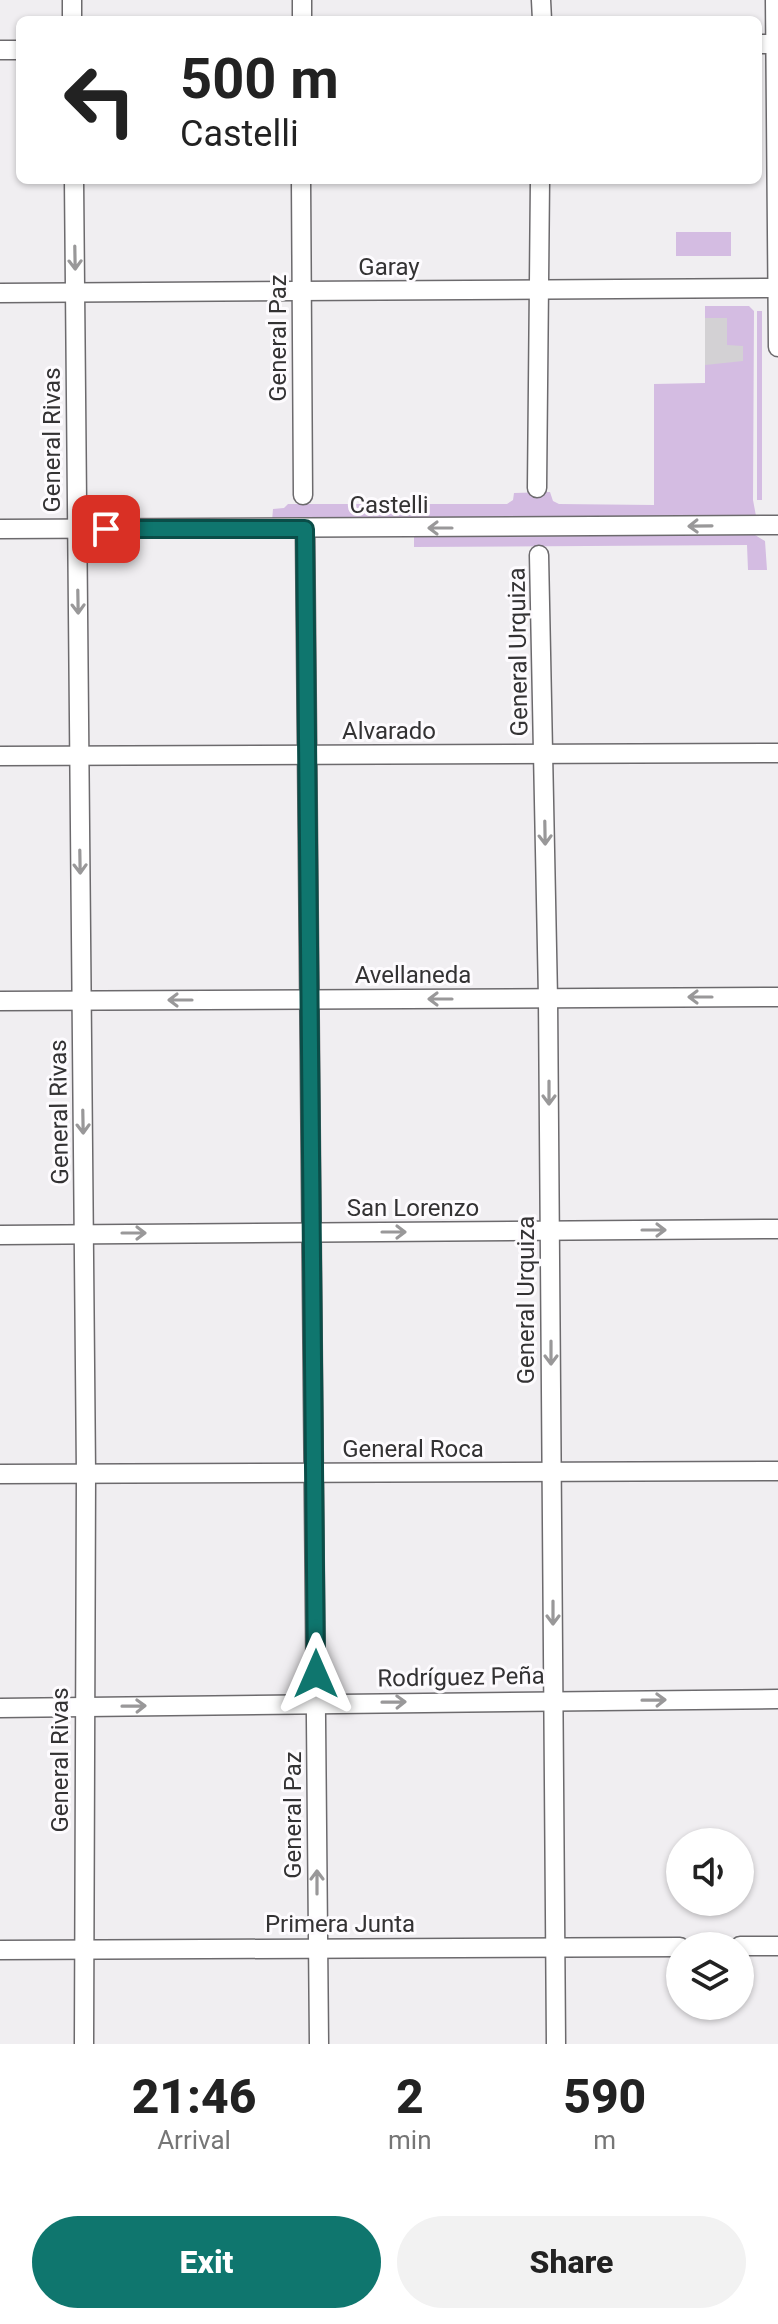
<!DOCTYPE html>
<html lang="en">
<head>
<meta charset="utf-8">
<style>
	body { margin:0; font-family:Roboto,sans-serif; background:#f2f2f2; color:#222; height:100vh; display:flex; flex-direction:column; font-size:30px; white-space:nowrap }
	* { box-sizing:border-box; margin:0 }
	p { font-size:26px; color:#767676 }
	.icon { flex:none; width:44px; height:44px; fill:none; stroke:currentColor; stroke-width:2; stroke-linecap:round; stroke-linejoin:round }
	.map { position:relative; height:2044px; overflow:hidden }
	.sheet { display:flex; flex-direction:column; background:#fff; flex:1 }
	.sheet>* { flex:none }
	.banner { position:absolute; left:16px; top:16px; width:746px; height:168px; border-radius:12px; box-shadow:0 2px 6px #0004; background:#fff; color:#222; overflow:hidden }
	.tools { position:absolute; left:666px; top:1828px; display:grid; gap:16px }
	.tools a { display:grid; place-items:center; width:88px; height:88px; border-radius:50%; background:#fff; box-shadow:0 2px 6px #0004; font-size:40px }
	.pin { position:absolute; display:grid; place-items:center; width:68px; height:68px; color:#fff; margin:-34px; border-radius:16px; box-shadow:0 4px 12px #0006 }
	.me { position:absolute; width:88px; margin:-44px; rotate:0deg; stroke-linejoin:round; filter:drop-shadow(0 0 6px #0008) }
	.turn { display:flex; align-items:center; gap:28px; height:168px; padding:0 32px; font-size:36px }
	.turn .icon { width:104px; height:104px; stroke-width:2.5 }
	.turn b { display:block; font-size:56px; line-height:68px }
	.eta { display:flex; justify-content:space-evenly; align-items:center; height:136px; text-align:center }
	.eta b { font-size:48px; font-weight:800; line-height:56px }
	.action { display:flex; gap:16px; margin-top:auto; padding:16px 32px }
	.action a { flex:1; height:92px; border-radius:48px; background:#0f766e; color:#fff; font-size:32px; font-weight:800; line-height:92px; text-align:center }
	.action a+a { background:#f2f2f2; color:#222 }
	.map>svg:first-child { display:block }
</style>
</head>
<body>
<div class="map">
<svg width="778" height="2044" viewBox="0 0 778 2044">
	<rect width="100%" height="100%" fill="#f0eef1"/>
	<g fill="#d4bce2">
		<rect x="676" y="232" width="55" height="24"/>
		<polygon points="705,306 749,306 754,311 753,500 756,516 272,521 273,509 284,508 288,504 507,504 513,500 514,493 550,492 553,501 559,504 654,505 654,384 705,383"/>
		<rect x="757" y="311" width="5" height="189"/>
		<polygon points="755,535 765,541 767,570 748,570 747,545 414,547 414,537"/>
	</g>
	<polygon fill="#d3d1d4" points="705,318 727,318 727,345 743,346 743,361 705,365"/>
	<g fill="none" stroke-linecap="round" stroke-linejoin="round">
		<defs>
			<g id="minor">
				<polyline points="72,0 72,20"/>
				<polyline points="541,0 542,20"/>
				<polyline points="775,0 778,347"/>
				<polyline points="302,20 302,0"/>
				<polyline points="758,44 778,44"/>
				<polyline points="0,50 20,50"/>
				<polyline points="74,180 86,1474 84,2044"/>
				<polyline points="301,180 303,495"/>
				<polyline points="0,293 778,288"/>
				<polyline points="537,488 540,180"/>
				<polyline points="0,529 778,525"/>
				<polyline points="305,529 319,2044"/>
				<polyline points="539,555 548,998 556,2044"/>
				<polyline points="0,756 778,753"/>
				<polyline points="0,1001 778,997"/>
				<polyline points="0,1235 778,1229"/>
				<polyline points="0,1474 778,1471"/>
				<polyline points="0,1708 778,1699"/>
				<polyline points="740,1946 778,1946"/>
				<polyline points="0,1950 680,1947"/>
			</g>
		</defs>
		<use href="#minor" stroke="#6c6a6d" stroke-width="21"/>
		<use href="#minor" stroke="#fff" stroke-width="18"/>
	</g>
	<defs><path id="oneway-shaft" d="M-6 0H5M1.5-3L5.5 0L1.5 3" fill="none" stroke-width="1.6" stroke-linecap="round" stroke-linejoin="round" transform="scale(2)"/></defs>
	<g stroke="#999899">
		<use href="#oneway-shaft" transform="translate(75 258) rotate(89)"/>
		<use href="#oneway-shaft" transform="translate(700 526) rotate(179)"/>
		<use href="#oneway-shaft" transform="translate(440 528) rotate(180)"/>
		<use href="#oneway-shaft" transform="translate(78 602) rotate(89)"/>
		<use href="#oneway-shaft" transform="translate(545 833) rotate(89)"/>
		<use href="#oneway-shaft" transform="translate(80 862) rotate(89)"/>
		<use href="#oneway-shaft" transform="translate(700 997) rotate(180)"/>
		<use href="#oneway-shaft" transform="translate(440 999) rotate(180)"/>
		<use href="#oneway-shaft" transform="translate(180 1000) rotate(180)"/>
		<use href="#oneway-shaft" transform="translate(549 1093) rotate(90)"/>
		<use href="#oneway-shaft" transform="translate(83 1122) rotate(89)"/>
		<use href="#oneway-shaft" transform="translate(654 1230)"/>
		<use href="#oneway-shaft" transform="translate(394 1232)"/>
		<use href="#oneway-shaft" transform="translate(134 1233)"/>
		<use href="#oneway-shaft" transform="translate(551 1353) rotate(90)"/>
		<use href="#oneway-shaft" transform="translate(553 1613) rotate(90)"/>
		<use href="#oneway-shaft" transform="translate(654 1700) rotate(-1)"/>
		<use href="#oneway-shaft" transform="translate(394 1702) rotate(-1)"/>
		<use href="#oneway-shaft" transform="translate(134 1706) rotate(-1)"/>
		<use href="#oneway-shaft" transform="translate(317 1882) rotate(-90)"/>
	</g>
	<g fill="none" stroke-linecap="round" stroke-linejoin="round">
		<defs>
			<polyline id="route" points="106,529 305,529 316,1674"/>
		</defs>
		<use href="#route" stroke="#0a4d48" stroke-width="20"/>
		<use href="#route" stroke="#0f766e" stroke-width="14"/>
	</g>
	<g text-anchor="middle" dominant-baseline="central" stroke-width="6" stroke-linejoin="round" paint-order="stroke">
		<g font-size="24" fill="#333233" stroke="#fdfbfe">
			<text x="389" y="267">Garay</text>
			<text transform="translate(278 338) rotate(-90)">General Paz</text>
			<text transform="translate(52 440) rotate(-90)">General Rivas</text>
			<text x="389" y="505">Castelli</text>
			<text transform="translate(518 652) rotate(-91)">General Urquiza</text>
			<text x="389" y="731">Alvarado</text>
			<text x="413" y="975">Avellaneda</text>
			<text transform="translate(59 1112) rotate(-91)">General Rivas</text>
			<text x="413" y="1208">San Lorenzo</text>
			<text transform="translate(526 1300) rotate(-90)">General Urquiza</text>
			<text x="413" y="1449">General Roca</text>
			<text transform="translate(461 1677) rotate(-1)">Rodríguez Peña</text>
			<text transform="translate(60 1760) rotate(-90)">General Rivas</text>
			<text transform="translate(293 1815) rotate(-90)">General Paz</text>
			<text x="340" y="1924">Primera Junta</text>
		</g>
	</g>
</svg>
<div class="tools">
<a><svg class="icon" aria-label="sound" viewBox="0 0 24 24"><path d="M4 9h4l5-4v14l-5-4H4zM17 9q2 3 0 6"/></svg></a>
<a><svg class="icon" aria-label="layers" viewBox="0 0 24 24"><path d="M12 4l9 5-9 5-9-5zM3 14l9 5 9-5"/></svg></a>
</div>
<div class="pin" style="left:106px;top:529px;background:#d93025"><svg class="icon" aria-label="arrive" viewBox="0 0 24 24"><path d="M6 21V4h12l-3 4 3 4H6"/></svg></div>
<svg class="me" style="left:316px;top:1674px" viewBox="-20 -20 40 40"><path d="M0-17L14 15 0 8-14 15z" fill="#0f766e" stroke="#fff" stroke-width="4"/></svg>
<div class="banner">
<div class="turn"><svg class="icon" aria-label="left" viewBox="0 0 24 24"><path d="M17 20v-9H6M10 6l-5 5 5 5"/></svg><div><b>500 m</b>Castelli</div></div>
</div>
</div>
<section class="sheet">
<div class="eta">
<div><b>21:46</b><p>Arrival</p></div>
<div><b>2</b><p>min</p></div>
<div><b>590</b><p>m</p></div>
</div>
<div class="action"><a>Exit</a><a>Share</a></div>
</section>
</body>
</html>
